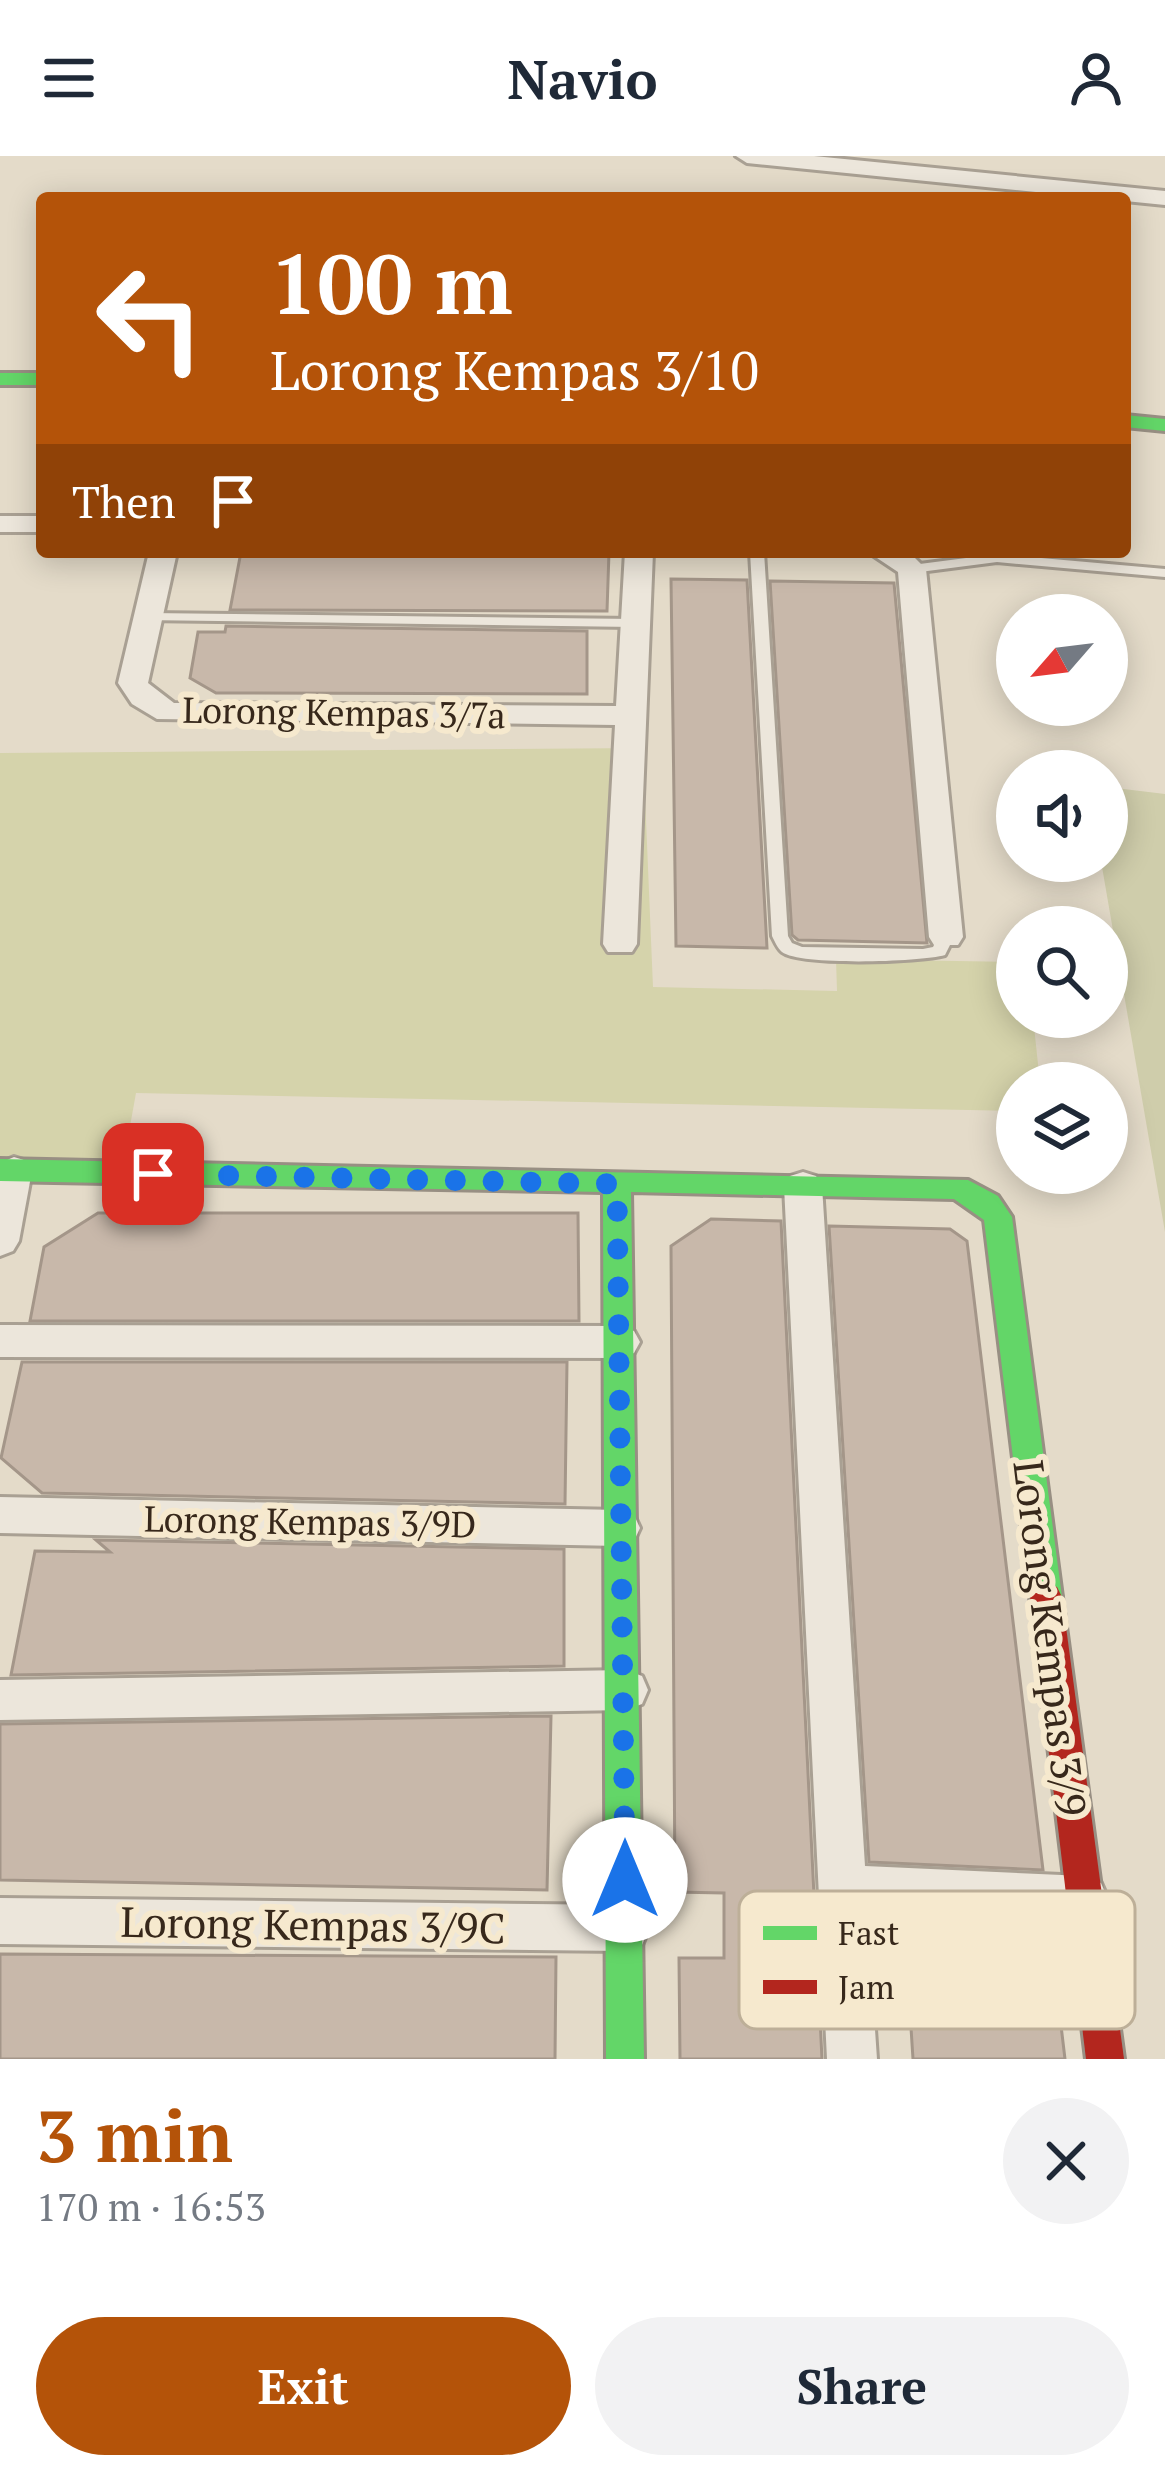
<!DOCTYPE html>
<html lang="en">
<head>
<meta charset="utf-8">
<style>
	body { margin:0; font-family:"PT Serif",serif; background:#f2f2f3; color:#1f2937; height:100vh; display:flex; flex-direction:column; font-size:45px; white-space:nowrap }
	* { box-sizing:border-box; margin:0 }
	p { font-size:39px; color:#747a83 }
	.icon { flex:none; width:66px; height:66px; fill:none; stroke:currentColor; stroke-width:2; stroke-linecap:round; stroke-linejoin:round }
	.map { position:relative; height:1903px; overflow:hidden }
	.sheet { display:flex; flex-direction:column; background:#fff; flex:1 }
	.sheet>* { flex:none }
	.top-card { position:absolute; left:36px; top:36px; width:1095px; height:366px; border-radius:12px; box-shadow:0 6px 30px #0003; background:#b45309; color:#fff; overflow:hidden }
	.needle { width:78px; rotate:242deg }
	.tools { position:absolute; left:996px; top:438px; display:grid; gap:24px }
	.tools a { display:grid; place-items:center; width:132px; height:132px; border-radius:50%; background:#fff; box-shadow:0 6px 30px #0003; font-size:60px }
	.pin { position:absolute; display:grid; place-items:center; width:102px; height:102px; color:#fff; margin:-51px; border-radius:24px; box-shadow:0 6px 18px #0006 }
	.me { position:absolute; width:132px; margin:-66px; rotate:0deg; stroke-linejoin:round; filter:drop-shadow(0 0 9px #0008) }
	.turn { display:flex; align-items:center; gap:42px; height:252px; padding:0 36px; font-size:54px }
	.turn .icon { width:156px; height:156px; stroke-width:2.5 }
	.turn b { display:block; font-size:84px; line-height:102px }
	.then { display:flex; align-items:center; height:114px; padding:0 36px; background:#0003; gap:24px; font-size:45px }
	.round { display:grid; place-items:center; flex:none; width:126px; height:126px; border-radius:63px; background:#f2f2f3 }
	.headline { display:flex; align-items:center; justify-content:space-between; height:204px; padding:0 36px }
	h1 { font-size:72px; font-weight:800; line-height:90px; color:#b45309 }
	.action { display:flex; gap:24px; margin-top:auto; padding:24px 36px }
	.action a { flex:1; height:138px; border-radius:72px; background:#b45309; color:#fff; font-size:48px; font-weight:800; line-height:138px; text-align:center }
	.action a+a { background:#f2f2f3; color:#1f2937 }
	header { display:flex; justify-content:space-between; align-items:center; height:156px; padding:0 36px; background:#fff; font-size:54px; font-weight:800 }
	.map>svg:first-child { display:block }
</style>
</head>
<body>
<header><svg class="icon" aria-label="menu" viewBox="0 0 24 24"><path d="M4 6h16M4 12h16M4 18h16"/></svg>Navio<svg class="icon" aria-label="person" viewBox="0 0 24 24"><circle cx="12" cy="8" r="4"/><path d="M4 21q1-7 8-7t8 7"/></svg></header>
<div class="map">
<svg width="1165" height="1903" viewBox="0 0 1165 1903">
	<rect width="100%" height="100%" fill="#e4dbc9"/>
	<polygon fill="#d5d3ab" points="643,592 653,831 837,835 836,803 1017,806 1017,861 1033,861 1040,927 1017,927 1017,955 136,937 123,1009 0,1007 0,597"/>
	<polygon fill="#cfcdab" points="1107,631 1165,638 1165,1076 1101,705 1107,705"/>
	<g fill="#c8b8aa" stroke="#a49689" stroke-width="3">
		<polygon points="241,396 609,396 607,455 230,454"/>
		<polygon points="671,423 747,424 767,792 676,790"/>
		<polygon points="770,425 894,427 927,787 798,784 792,779"/>
		<polygon points="226,470 587,475 587,538 216,537 190,522 198,476 225,476"/>
		<polygon points="98,1057 578,1057 579,1165 30,1165 44,1091"/>
		<polygon points="711,1063 781,1065 822,1903 680,1903 679,1802 724,1802 724,1737 675,1736 671,1090"/>
		<polygon points="829,1070 950,1073 967,1085 1043,1714 869,1706"/>
		<polygon points="22,1206 567,1206 565,1348 42,1337 1,1302"/>
		<polygon points="96,1384 564,1393 564,1510 11,1519 35,1395 110,1396"/>
		<polygon points="551,1560 547,1734 0,1724 0,1568"/>
		<polygon points="904,1762 1049,1769 1065,1903 913,1903"/>
		<polygon points="0,1798 556,1801 555,1903 0,1903"/>
	</g>
	<g fill="none" stroke-linecap="round" stroke-linejoin="round">
		<defs>
			<g id="lane">
				<path d="M 750,396 L 764,396 L 788,780 L 792,787 L 802,791 L 923,793 L 933,791 L 940,777 L 946,775 L 954,781 L 945,799 C 921,806 800,810 782,796 C 778,793 774,784 772,780 Z"/>
				<polygon points="997,398 1165,413 1165,421 997,406 912,417 905,413 912,409"/>
				<polygon points="148,457 634,463 641,467 634,471 143,464 141,461"/>
			</g>
			<g id="street">
				<polygon points="736,0 814,0 1165,35 1165,49 747,7"/>
				<rect x="0" y="360" width="42" height="16"/>
				<polygon points="149,396 177,396 148,527 174,547 616,550 625,396 653,396 637,788 632,796 608,796 603,788 615,569 157,563 132,548 118,527"/>
				<polygon points="868,396 909,396 926,413 963,781 958,789 934,789 929,781 898,416"/>
				<polygon points="14,1001 27,1005 32,1015 19,1085 13,1095 0,1100 0,1007"/>
				<polygon points="803,1016 816,1020 822,1030 865,1710 1084,1720 1101,1727 1108,1743 1101,1759 1084,1766 867,1756 877,1903 827,1903 784,1030 790,1020"/>
				<polygon points="0,1169 620,1170 634,1175 640,1186 634,1197 620,1202 0,1201"/>
				<polygon points="0,1341 619,1354 634,1359 640,1372 634,1385 619,1390 0,1377"/>
				<polygon points="626,1514 642,1520 648,1534 642,1548 626,1554 0,1564 0,1524"/>
				<polygon points="0,1742 625,1749 642,1755 649,1772 642,1789 625,1795 0,1788"/>
			</g>
			<g id="fast">
				<rect x="0" y="217" width="42" height="12"/>
				<polygon points="1125,259 1165,263 1165,275 1125,271"/>
				<polygon points="0,1003 968,1024 998,1040 1012,1061 1062,1441 1057,1451 1046,1455 1035,1451 1030,1441 984,1064 954,1043 631,1036 644,1903 606,1903 603,1036 0,1025"/>
			</g>
			<polygon id="jam" points="1046,1427 1057,1431 1062,1441 1124,1903 1086,1903 1030,1441 1035,1431"/>
		</defs>
		<use href="#lane" stroke="#a9a093" stroke-width="6"/>
		<use href="#street" stroke="#a9a093" stroke-width="6"/>
		<use href="#fast" stroke="#988f83" stroke-width="6"/>
		<use href="#jam" stroke="#988f83" stroke-width="6"/>
		<use href="#lane" fill="#ece6db" fill-rule="evenodd"/>
		<use href="#street" fill="#ece6db" fill-rule="evenodd"/>
		<use href="#fast" fill="#63d668" fill-rule="evenodd"/>
		<use href="#jam" fill="#b3261e" fill-rule="evenodd"/>
	</g>
	<g fill="none" stroke-linecap="round" stroke-linejoin="round">
		<polyline stroke="#1a73e8" stroke-width="21" stroke-dasharray="0 37.8" points="153,1018 617,1028 625,1724"/>
	</g>
	<g text-anchor="middle" dominant-baseline="central" stroke-width="12" stroke-linejoin="round" paint-order="stroke">
		<g font-size="36" fill="#37281b" stroke="#f6e9ce">
			<text transform="translate(344 556) rotate(1)">Lorong Kempas 3/7a</text>
			<text transform="translate(310 1365) rotate(1)">Lorong Kempas 3/9D</text>
		</g>
		<g font-size="42" fill="#37281b" stroke="#f6e9ce">
			<text transform="translate(1051 1482) rotate(83)">Lorong Kempas 3/9</text>
			<text transform="translate(313 1768) rotate(1)">Lorong Kempas 3/9C</text>
		</g>
	</g>
	<rect x="739" y="1735" width="396" height="138" rx="18" fill="#f6e9ce" stroke="#bdaf98" stroke-width="3"/>
	<rect x="763" y="1770" width="54" height="14" fill="#63d668"/>
	<rect x="763" y="1824" width="54" height="14" fill="#b3261e"/>
	<g font-size="33" fill="#37281b">
		<text x="838" y="1789">Fast</text>
		<text x="838" y="1843">Jam</text>
	</g>
</svg>
<div class="tools">
<a><svg class="needle" viewBox="-14 -14 28 28"><path d="M0-13l5 13h-10z" fill="#e53935"/><path d="M0 13l5-13h-10z" fill="#747a83"/></svg></a>
<a><svg class="icon" aria-label="sound" viewBox="0 0 24 24"><path d="M4 9h4l5-4v14l-5-4H4zM17 9q2 3 0 6"/></svg></a>
<a><svg class="icon" aria-label="search" viewBox="0 0 24 24"><circle cx="10" cy="10" r="6"/><path d="M15 15l6 6"/></svg></a>
<a><svg class="icon" aria-label="layers" viewBox="0 0 24 24"><path d="M12 4l9 5-9 5-9-5zM3 14l9 5 9-5"/></svg></a>
</div>
<div class="pin" style="left:153px;top:1018px;background:#d93025"><svg class="icon" aria-label="arrive" viewBox="0 0 24 24"><path d="M6 21V4h12l-3 4 3 4H6"/></svg></div>
<svg class="me" style="left:625px;top:1724px" viewBox="-20 -20 40 40"><circle r="19" fill="#fff"/><path d="M0-13L10 11 0 6-10 11z" fill="#1a73e8"/></svg>
<div class="top-card">
<div class="turn"><svg class="icon" aria-label="left" viewBox="0 0 24 24"><path d="M17 20v-9H6M10 6l-5 5 5 5"/></svg><div><b>100 m</b>Lorong Kempas 3/10</div></div>
<div class="then">Then<svg class="icon" aria-label="arrive" viewBox="0 0 24 24"><path d="M6 21V4h12l-3 4 3 4H6"/></svg></div>
</div>
</div>
<section class="sheet">
<div class="headline"><div><h1>3 min</h1><p>170 m · 16:53</p></div><a class="round"><svg class="icon" aria-label="close" viewBox="0 0 24 24"><path d="M6 6l12 12M18 6L6 18"/></svg></a></div>
<div class="action"><a>Exit</a><a>Share</a></div>
</section>
</body>
</html>
